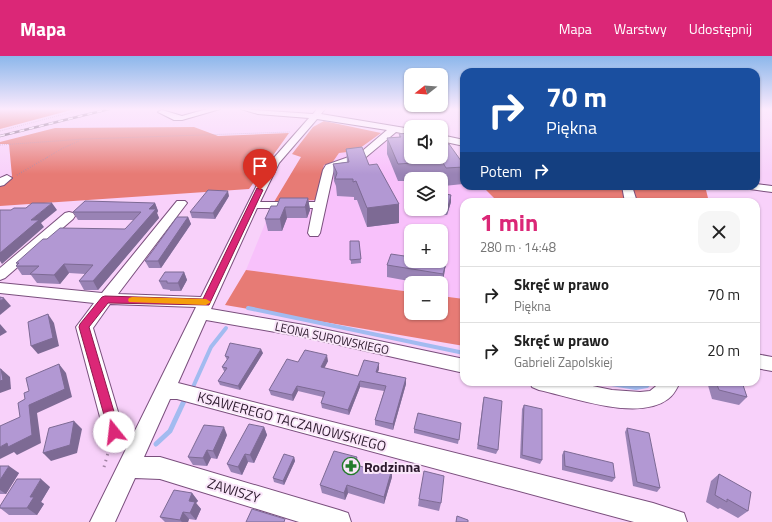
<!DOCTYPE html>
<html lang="pl">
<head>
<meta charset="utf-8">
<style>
	body { margin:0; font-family:"Titillium Web",sans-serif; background:#f6f6f6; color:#222; height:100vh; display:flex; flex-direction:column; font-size:15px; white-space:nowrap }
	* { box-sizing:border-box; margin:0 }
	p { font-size:13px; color:#767676 }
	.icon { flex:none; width:22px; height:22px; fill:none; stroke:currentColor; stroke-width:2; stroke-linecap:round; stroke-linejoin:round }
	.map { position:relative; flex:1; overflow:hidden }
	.side { position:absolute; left:460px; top:142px; width:300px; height:188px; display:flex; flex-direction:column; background:#fff; border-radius:12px; box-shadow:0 1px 3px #0004 }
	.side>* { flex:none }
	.guide { position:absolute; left:460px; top:12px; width:300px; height:122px; border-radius:12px; box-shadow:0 1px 3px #0004; background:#1a4fa0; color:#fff; overflow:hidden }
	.needle { width:26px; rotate:253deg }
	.fabs { position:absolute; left:404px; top:12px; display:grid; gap:8px }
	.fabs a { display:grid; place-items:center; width:44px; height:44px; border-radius:8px; background:#fff; box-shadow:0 1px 3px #0004; font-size:20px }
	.pin { position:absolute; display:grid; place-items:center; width:34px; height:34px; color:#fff; margin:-41px -17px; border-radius:50% 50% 50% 0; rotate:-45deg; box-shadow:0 0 4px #0007 }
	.pin .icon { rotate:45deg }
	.me { position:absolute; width:44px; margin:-22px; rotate:344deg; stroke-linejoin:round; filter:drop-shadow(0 0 3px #0008) }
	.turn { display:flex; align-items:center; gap:14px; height:84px; padding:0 20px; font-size:18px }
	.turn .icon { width:52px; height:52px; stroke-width:2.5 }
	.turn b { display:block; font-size:28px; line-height:34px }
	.then { display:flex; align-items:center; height:38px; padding:0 20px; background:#0003; gap:8px; font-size:15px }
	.round { display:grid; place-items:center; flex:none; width:42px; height:42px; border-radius:12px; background:#f6f6f6 }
	.head { display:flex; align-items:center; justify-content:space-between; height:68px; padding:0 20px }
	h1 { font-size:24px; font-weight:700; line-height:30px; color:#db2777 }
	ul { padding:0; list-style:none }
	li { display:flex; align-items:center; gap:12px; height:56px; padding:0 20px; border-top:1px solid #e0e0e0 }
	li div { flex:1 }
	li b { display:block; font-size:15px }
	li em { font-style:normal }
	header { display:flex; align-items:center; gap:24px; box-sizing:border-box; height:56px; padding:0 20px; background:#db2777; color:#fff }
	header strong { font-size:19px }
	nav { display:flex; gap:22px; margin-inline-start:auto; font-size:14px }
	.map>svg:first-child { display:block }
</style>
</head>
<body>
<header>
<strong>Mapa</strong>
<nav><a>Mapa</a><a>Warstwy</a><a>Udostępnij</a></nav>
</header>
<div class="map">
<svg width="772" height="466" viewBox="0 0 772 466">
	<rect width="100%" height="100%" fill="#f8d1fa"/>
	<path fill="#f8c1fb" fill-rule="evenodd" d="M 381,77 L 408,82 L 411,101 L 441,101 L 464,111 L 464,130 L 482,130 L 498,146 L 464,146 L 464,243 L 441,240 L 441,227 L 411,227 L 411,236 L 246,214 L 274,146 L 324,109 L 332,107 L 339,97 L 357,95 ZM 411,123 L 441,123 L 441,153 L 411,153 ZM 411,175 L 441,175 L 441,205 L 411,205 Z"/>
	<g fill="#e77b75">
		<polygon points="0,53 75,53 0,73"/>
		<polygon points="324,65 381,77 356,95 339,97 332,107 324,109 315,144 274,146 301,101 292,98 313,71"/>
		<polygon points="194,71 218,80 289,77 249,133 0,150 0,128 12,120 9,88 0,88 0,86 55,72"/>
		<polygon points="482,130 705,130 709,146 498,146"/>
		<polygon points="246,214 411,236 411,257 441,257 441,240 464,243 464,290 225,249"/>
	</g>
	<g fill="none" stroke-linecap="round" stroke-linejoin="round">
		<g stroke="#a2bbf0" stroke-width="4">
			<polyline points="248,252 464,297"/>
			<polyline points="599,326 636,332 647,330 650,326"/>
			<polyline points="193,331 211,291 226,272"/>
		</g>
		<g stroke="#a2bbf0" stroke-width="5">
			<polyline points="119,381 118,388 120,388"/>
			<polyline points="156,388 170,375 184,345"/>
		</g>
		<defs>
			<g id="minor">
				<polygon points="207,53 220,53 182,64 174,64 158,56 162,54 182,60"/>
				<path d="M 241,53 L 313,58 L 317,53 L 325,53 L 321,58 L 411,73 L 411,79 L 396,76 L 366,101 L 334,113 L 320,177 L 318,180 L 310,180 L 308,177 L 313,152 L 257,152 L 211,253 L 304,269 L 464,303 L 464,317 L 304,281 L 206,264 L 178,327 L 653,447 L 684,457 L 687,466 L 634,466 L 177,343 L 170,343 L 144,401 L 160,401 L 339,454 L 348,457 L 351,466 L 299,466 L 160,423 L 135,422 L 115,466 L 90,466 L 196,251 L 110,248 L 93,272 L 124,376 L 121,383 L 114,386 L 107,383 L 104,376 L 76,271 L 94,247 L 0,237 L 0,227 L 102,237 L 177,145 L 185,145 L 187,147 L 118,238 L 201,241 L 262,119 L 272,104 L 309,62 L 258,58 ZM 317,63 L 387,74 L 360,97 L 326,109 L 323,114 L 315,146 L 260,146 L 279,107 Z"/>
				<polygon points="441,79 464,84 464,90 441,85"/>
				<polygon points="7,119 12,122 4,129 0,130 0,122"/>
				<polygon points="756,128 772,130 772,136 750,133 745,130 756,130"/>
				<polygon points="622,130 632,130 637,146 625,146"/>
				<polygon points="69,156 73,157 75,160 73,163 5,222 0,224 0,212 65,157"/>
				<polygon points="756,298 772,301 772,315 756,312"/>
				<path d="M 530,326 L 573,326 L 612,334 L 640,336 L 650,335 L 661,326 L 680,326 C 677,332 674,339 668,343 C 638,366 572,341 539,334 L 532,331 Z"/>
			</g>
		</defs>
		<use href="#minor" stroke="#7a4f7d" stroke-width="2"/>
		<g stroke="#a183a3" stroke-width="1" stroke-dasharray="0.5 1.5" stroke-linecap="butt">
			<polyline points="0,75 84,53"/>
			<polyline points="0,89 84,83 290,76"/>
			<polyline points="46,102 63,92 79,85"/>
		</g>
		<g stroke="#a183a3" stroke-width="1.5" stroke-dasharray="0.5 2" stroke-linecap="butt">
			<polyline points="17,119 48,101"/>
			<polyline points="732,130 740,131"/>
		</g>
		<polyline stroke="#a183a3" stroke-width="3" stroke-dasharray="1.5 4.5" stroke-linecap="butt" points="104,411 110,390"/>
		<use href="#minor" fill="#fff" fill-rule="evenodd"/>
		<defs>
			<polyline id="rail" points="0,80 109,53"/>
		</defs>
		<use href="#rail" stroke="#6c546e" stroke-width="2.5"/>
		<use href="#rail" stroke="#fae6fa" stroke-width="1.5" stroke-dasharray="5" stroke-linecap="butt"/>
	</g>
	<g fill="#9983b5">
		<polygon points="399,78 411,101 464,109 464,120 463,128 444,130 440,123 411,123 411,125 398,125 387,98 387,82 399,81"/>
		<polygon points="346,93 369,109 399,148 399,167 367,171 357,144 354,144 354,141 337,140 336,130 334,125 333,108 347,106"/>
		<polygon points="441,137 451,146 447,159 431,158 431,153 441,153"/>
		<polygon points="229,140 215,163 192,162 190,156"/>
		<polygon points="308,142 310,154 307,162 287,162 282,175 268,175 265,163 277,150"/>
		<polygon points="155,147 158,155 157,157 159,162 98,234 84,234 79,225 85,218 69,217 60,228 37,227 31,219 22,219 16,210 17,208 16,207 47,183 125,173 134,164 78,164 73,156"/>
		<polygon points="188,161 191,168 161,212 149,212 145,205"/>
		<polygon points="350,185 359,185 361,207 351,208"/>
		<polygon points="446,207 442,231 441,230 441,227 420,227 387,221 387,209"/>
		<polygon points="184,216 187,224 181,235 170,235 170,234 163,233 159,225"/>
		<polygon points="263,297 240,334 220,329 218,325 225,315 224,315 222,311 227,304 225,300"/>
		<polygon points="328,305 324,312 358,320 379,313 378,316 406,322 406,328 393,374 375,369 375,364 384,335 360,331 349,359 322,352 321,347 323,341 298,335 293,345 271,339 269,334 298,306"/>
		<polygon points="707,326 742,326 747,341 739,349 712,343"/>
		<polygon points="484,341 498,394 496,398 477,393 483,345"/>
		<polygon points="524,349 542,404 540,408 520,402 522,353"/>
		<polygon points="461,367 458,388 414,377 414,373"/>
		<polygon points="264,371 267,379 254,407 248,406 242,419 231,416 227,408"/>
		<polygon points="627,372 660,432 657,436 633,430 625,376"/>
		<polygon points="227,379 217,403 211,402 207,410 193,409 188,401"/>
		<polygon points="564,395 615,422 612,426 562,414 562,399"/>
		<polygon points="294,401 295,405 284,429 274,426 273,422"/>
		<polygon points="357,409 392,421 384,448 348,437 345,444 322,437 320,429"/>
		<polygon points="0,410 19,417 6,438 0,438"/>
		<polygon points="719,418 748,455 738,462 720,452 718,453 706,446 711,425"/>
		<polygon points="50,431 41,446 44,448 37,459 9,459 0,452 0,450"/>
		<polygon points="192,437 198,445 196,447 201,453 196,464 189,463 188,466 165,466 160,461"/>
		<polygon points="419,443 441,447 439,455 418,450"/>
	</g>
	<g fill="#7d6a94">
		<polygon points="228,135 229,140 215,163 213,157"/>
		<polygon points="451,139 451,146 447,159 448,151"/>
		<polygon points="308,142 310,154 307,162 305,151"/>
		<polygon points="52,147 57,154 41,167 44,171 2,208 0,205 0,197 31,164"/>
		<polygon points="155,147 158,155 157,157 159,162 98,234 93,225 149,153"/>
		<polygon points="399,148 399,167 367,171 367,152"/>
		<polygon points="285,151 287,162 282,175 280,163"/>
		<polygon points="188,161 191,168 161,212 158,205"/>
		<polygon points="446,207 442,231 443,218"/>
		<polygon points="64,208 69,217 60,228 54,219"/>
		<polygon points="184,216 187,224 181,235 178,227"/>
		<polygon points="4,242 11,250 0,259 0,245"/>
		<polygon points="48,258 54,267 59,290 38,298 31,290"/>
		<polygon points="0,268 7,276 0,280"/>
		<polygon points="261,293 263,297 240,334 238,330"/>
		<polygon points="327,299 328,305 322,317 321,311"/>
		<polygon points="379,307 379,313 376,321 376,316"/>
		<polygon points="59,308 66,317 72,341 37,357 41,387 17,399 14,396 0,403 0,391 7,387 29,349"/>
		<polygon points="1,313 10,321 11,333 0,337 0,325"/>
		<polygon points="406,322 406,328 393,374 393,368"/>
		<polygon points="360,325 360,331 349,359 348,354"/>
		<polygon points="297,330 298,335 293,345 292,339"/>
		<polygon points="74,365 82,373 77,397 51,405 43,397"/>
		<polygon points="224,371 227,379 217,403 213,395"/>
		<polygon points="264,371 267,379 254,407 250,399"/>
		<polygon points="207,394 211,402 207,410 203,402"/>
		<polygon points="245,398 248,406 242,419 238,411"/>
		<polygon points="294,401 295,405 284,429 283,425"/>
		<polygon points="357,401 358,409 355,416 354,408"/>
		<polygon points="9,410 19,417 6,438 0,434 0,424"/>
		<polygon points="392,413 392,421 384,448 384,441"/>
		<polygon points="41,423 50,431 41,446 44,448 37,459 27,452 30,441"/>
		<polygon points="347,429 348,437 345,444 344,437"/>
		<polygon points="192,437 198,445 196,447 201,453 196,464 190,457 189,445"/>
		<polygon points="183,456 189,463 188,466 182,466 180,464"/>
	</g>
	<g fill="#b298d3" stroke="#7d6a94">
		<polygon points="409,77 411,81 411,101 441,101 441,88 449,88 464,109 464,111 446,112 442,105 398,108 387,82 401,81 399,78"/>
		<polygon points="362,91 369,109 377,108 399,148 367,152 356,125 353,126 353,123 335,123 337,117 333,108 349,106 346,93"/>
		<polygon points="208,134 228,135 213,157 190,156"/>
		<polygon points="441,137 451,139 448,151 441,151"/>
		<polygon points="280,142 308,142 305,151 285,151 280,163 265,163 271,150 277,150"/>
		<polygon points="85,145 155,147 149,153 156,153 93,225 79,225 93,209 64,208 54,219 30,218 39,210 16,210 19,207 16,207 43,183 47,183 60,172 125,173 141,156 73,156"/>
		<polygon points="32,147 52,147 31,164 39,164 0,197 0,154 11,154 14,152 26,152"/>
		<polygon points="177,161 188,161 158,205 145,205 154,193"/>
		<polygon points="350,185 359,185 361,203 350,204"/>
		<polygon points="391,198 411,201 411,205 434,205 446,207 443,218 387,209"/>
		<polygon points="165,216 184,216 178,227 167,227 167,225 159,225"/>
		<polygon points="0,241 4,242 0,245"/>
		<polygon points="48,258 53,282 31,290 28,266"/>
		<polygon points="230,287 261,293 238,330 218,325 227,312 222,311 229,301 225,300"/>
		<polygon points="305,294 327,299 321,311 358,320 364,304 379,307 376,316 406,322 393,368 375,364 386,330 360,325 348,354 321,347 325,336 297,330 292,339 269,334 287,303 298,306"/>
		<polygon points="59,308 65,333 29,349 32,379 8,391 7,387 0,391 0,370 20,361 18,347 25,343 24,337 29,335 26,322"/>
		<polygon points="0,313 1,313 3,324 0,325"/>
		<polygon points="716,326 742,326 747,341 719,334"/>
		<polygon points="484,341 502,345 498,394 478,389"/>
		<polygon points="524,349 542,353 542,404 522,399"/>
		<polygon points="418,357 461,367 459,384 414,373"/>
		<polygon points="74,365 70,389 43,397 49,372"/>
		<polygon points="249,368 264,371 250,399 245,398 238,411 227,408"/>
		<polygon points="204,369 224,371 213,395 207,394 203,402 188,401"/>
		<polygon points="627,372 649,377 660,432 637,426"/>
		<polygon points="334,395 357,401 354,408 375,415 377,408 392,413 384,441 347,429 344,437 320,429"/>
		<polygon points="564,395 613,407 615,422 565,410"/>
		<polygon points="284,398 294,401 283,425 273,422"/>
		<polygon points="0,410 9,410 0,424"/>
		<polygon points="424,415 444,420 441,447 419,443"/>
		<polygon points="719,418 751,436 748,455 727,443 727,446 715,439"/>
		<polygon points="17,423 41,423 30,441 34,441 27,452 0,452 0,450"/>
		<polygon points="174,434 192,437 189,445 195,446 190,457 183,456 180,464 160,461"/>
		<polygon points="252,453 285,463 284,466 246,466"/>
		<polygon points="457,460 468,464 468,466 456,466"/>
	</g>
	<linearGradient id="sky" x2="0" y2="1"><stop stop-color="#8cb7eb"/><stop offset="0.45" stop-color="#fceafd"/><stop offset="1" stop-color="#fceafd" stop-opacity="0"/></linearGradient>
	<rect width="772" height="118" fill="url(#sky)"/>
	<polygon fill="#db2777" stroke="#8e194d" points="257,132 263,134 209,249 108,247 89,271 120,376 119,380 114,381 110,380 79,271 80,268 102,241 105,240 203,243"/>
	<polygon fill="#f59e0b" points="132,241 206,243 211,246 206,249 129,246 128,244 129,242"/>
	<defs>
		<symbol id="pharmacy-ring" viewBox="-11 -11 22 22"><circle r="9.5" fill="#fae6fa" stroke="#237c2b" stroke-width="1.5"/><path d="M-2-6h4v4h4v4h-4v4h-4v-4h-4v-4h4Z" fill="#237c2b"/></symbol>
	</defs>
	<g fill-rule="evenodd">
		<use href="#pharmacy-ring" x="341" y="400" width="20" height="20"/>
	</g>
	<g text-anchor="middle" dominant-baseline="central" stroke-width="4" stroke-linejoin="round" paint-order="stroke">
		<g font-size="12" fill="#2c1a2d" stroke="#fae6fa">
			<text transform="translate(332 282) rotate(12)">LEONA SUROWSKIEGO</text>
		</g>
		<g font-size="14" fill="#2c1a2d" stroke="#fae6fa">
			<text transform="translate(292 365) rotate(15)">KSAWEREGO TACZANOWSKIEGO</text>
			<text transform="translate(234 434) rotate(17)">ZAWISZY</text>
		</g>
		<g font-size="14" font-weight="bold" fill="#2c1a2d" stroke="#fae6fa" text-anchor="start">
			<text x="364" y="410">Rodzinna</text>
		</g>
	</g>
</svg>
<div class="fabs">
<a><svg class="needle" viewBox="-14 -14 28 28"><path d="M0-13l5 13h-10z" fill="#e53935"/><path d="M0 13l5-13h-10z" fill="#767676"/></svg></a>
<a><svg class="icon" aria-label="sound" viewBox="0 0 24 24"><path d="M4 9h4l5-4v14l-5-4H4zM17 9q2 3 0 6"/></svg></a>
<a><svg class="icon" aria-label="layers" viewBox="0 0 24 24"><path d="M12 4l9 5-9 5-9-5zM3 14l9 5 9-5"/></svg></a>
<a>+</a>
<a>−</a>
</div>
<div class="pin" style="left:260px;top:134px;background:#d93025"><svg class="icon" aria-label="arrive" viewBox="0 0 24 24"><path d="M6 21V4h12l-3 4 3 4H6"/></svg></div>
<svg class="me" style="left:114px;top:376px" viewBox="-20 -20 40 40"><circle r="19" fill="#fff"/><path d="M0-13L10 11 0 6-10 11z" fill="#db2777"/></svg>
<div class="guide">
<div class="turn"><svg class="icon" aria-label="right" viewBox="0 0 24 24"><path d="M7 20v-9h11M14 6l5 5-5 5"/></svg><div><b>70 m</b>Piękna</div></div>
<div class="then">Potem<svg class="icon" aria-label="right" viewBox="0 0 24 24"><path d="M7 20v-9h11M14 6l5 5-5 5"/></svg></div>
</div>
<section class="side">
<div class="head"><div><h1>1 min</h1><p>280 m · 14:48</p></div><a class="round"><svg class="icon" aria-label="close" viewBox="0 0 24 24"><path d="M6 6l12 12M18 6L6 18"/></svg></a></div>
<ul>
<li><svg class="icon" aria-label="right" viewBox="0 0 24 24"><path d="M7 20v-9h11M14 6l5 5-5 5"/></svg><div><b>Skręć w prawo</b><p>Piękna</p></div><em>70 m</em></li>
<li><svg class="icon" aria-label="right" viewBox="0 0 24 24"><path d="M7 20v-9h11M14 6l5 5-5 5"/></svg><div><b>Skręć w prawo</b><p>Gabrieli Zapolskiej</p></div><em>20 m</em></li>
</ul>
</section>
</div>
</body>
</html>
